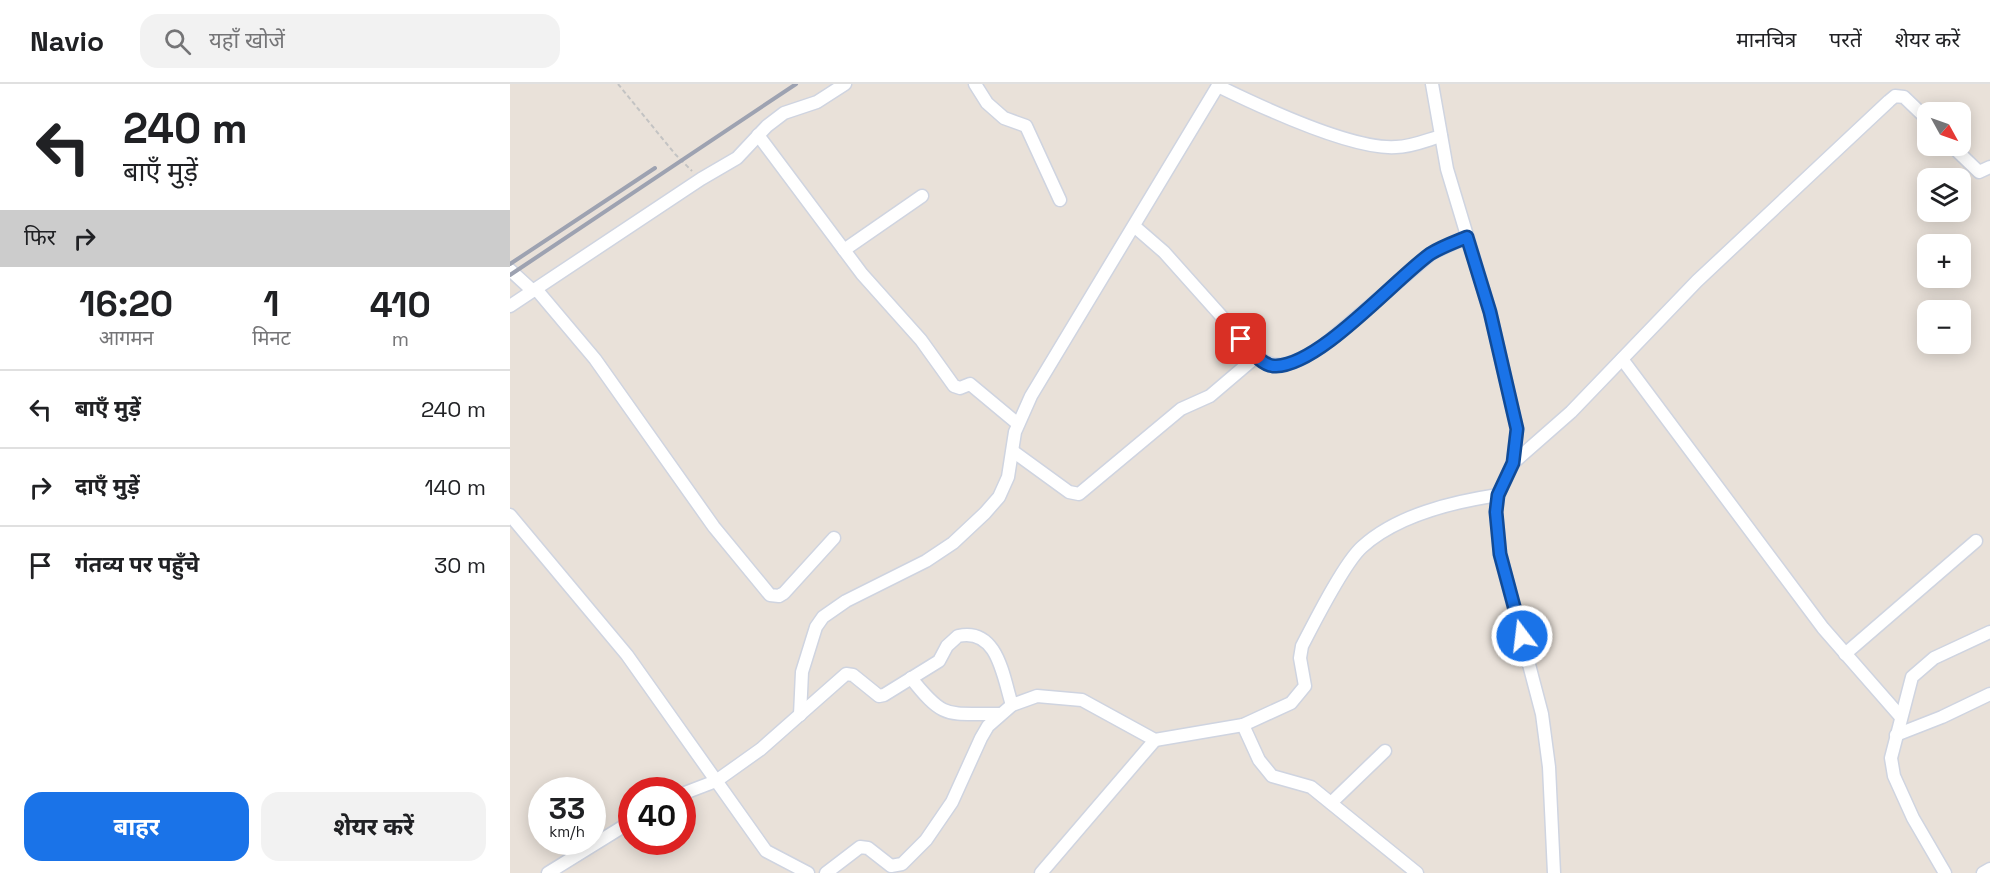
<!DOCTYPE html>
<html lang="hi">
<head>
<meta charset="utf-8">
<style>
	body { margin:0; font-family:"Space Grotesk","Noto Sans Devanagari",sans-serif; background:#f2f2f2; color:#202124; height:100vh; display:flex; flex-direction:column; font-size:22px; white-space:nowrap }
	* { box-sizing:border-box; margin:0 }
	p { font-size:20px; color:#757577 }
	.icon { flex:none; width:33px; height:33px; fill:none; stroke:currentColor; stroke-width:2; stroke-linecap:round; stroke-linejoin:round }
	.map { position:relative; flex:1; overflow:hidden }
	.details { display:flex; flex-direction:column; background:#fff; width:510px }
	.details>* { flex:none }
	.guide { background:#fff; color:#202124; overflow:hidden }
	.needle { width:39px; rotate:130deg }
	.fabs { position:absolute; left:1407px; top:18px; display:grid; gap:12px }
	.fabs a { display:grid; place-items:center; width:54px; height:54px; border-radius:12px; background:#fff; box-shadow:0 3px 15px #0003; font-size:30px }
	.speed { position:absolute; left:18px; top:693px; display:flex; gap:12px; font-size:30px; font-weight:700; text-align:center }
	.speed>* { display:grid; place-content:center; width:78px; height:78px; border-radius:50%; background:#fff; box-shadow:0 3px 15px #0003; line-height:1 }
	.speed small { font-size:15px; font-weight:400 }
	.speed .limit { border:9px solid #d22; background:#fff; color:#111 }
	.pin { position:absolute; display:grid; place-items:center; width:51px; height:51px; color:#fff; margin:-26px; border-radius:12px; box-shadow:0 3px 9px #0006 }
	.me { position:absolute; width:66px; margin:-33px; rotate:345deg; stroke-linejoin:round; filter:drop-shadow(0 0 4px #0008) }
	.turn { display:flex; align-items:center; gap:21px; height:126px; padding:0 24px; font-size:27px }
	.turn .icon { width:78px; height:78px; stroke-width:2.5 }
	.turn b { display:block; font-size:42px; line-height:51px }
	.then { display:flex; align-items:center; height:57px; padding:0 24px; background:#0003; gap:12px; font-size:22px }
	.eta { display:flex; justify-content:space-evenly; align-items:center; height:102px; text-align:center }
	.eta b { font-size:36px; font-weight:700; line-height:42px }
	.action { display:flex; gap:12px; margin-top:auto; padding:12px 24px }
	.action a { flex:1; height:69px; border-radius:18px; background:#1a73e8; color:#fff; font-size:24px; font-weight:700; line-height:69px; text-align:center }
	.action a+a { background:#f2f2f2; color:#202124 }
	ul { padding:0; list-style:none }
	li { display:flex; align-items:center; gap:18px; height:78px; padding:0 24px; border-top:2px solid #e0e0e0 }
	li div { flex:1 }
	li b { display:block; font-size:22px }
	li em { font-style:normal }
	header { display:flex; align-items:center; gap:36px; box-sizing:border-box; height:84px; padding:0 30px; background:#fff; border-bottom:2px solid #e0e0e0 }
	header strong { font-size:28px }
	nav { display:flex; gap:33px; margin-inline-start:auto; font-size:21px }
	.search { width:420px; height:54px; background:#f2f2f2; display:flex; align-items:center; gap:15px; box-sizing:border-box; padding:0 21px; border-radius:18px; color:#757577; font-size:22px }
	main { display:flex; flex:1; min-height:0 }
	.map>svg:first-child { display:block }
</style>
</head>
<body>
<header>
<strong>Navio</strong>
<div class="search"><svg class="icon" aria-label="search" viewBox="0 0 24 24"><circle cx="10" cy="10" r="6"/><path d="M15 15l6 6"/></svg>यहाँ खोजें</div>
<nav><a>मानचित्र</a><a>परतें</a><a>शेयर करें</a></nav>
</header>
<main>
<section class="details">
<div class="guide">
<div class="turn"><svg class="icon" aria-label="left" viewBox="0 0 24 24"><path d="M17 20v-9H6M10 6l-5 5 5 5"/></svg><div><b>240 m</b>बाएँ मुड़ें</div></div>
<div class="then">फिर<svg class="icon" aria-label="right" viewBox="0 0 24 24"><path d="M7 20v-9h11M14 6l5 5-5 5"/></svg></div>
</div>
<div class="eta">
<div><b>16:20</b><p>आगमन</p></div>
<div><b>1</b><p>मिनट</p></div>
<div><b>410</b><p>m</p></div>
</div>
<ul>
<li><svg class="icon" aria-label="left" viewBox="0 0 24 24"><path d="M17 20v-9H6M10 6l-5 5 5 5"/></svg><div><b>बाएँ मुड़ें</b></div><em>240 m</em></li>
<li><svg class="icon" aria-label="right" viewBox="0 0 24 24"><path d="M7 20v-9h11M14 6l5 5-5 5"/></svg><div><b>दाएँ मुड़ें</b></div><em>140 m</em></li>
<li><svg class="icon" aria-label="arrive" viewBox="0 0 24 24"><path d="M6 21V4h12l-3 4 3 4H6"/></svg><div><b>गंतव्य पर पहुँचे</b></div><em>30 m</em></li>
</ul>
<div class="action"><a>बाहर</a><a>शेयर करें</a></div>
</section>
<div class="map">
<svg width="1480" height="789" viewBox="0 0 1480 789">
	<rect width="100%" height="100%" fill="#e9e1d9"/>
	<g fill="none" stroke-linecap="round" stroke-linejoin="round">
		<defs>
			<g id="minor">
				<polyline points="465,0 477,19 494,34 516,42 550,116"/>
				<polyline points="922,0 937,85 980,228 1007,345 1003,379 988,411 986,428 990,470 1032,630 1039,683 1044,789"/>
				<path d="M 708,2 C 749,22 843,66 886,63 C 901,63 917,56 931,52"/>
				<polyline points="248,51 352,190 411,256 444,302 450,304 460,300 508,340"/>
				<polyline points="1442,62 1469,88 1480,83"/>
				<path d="M 624,142 L 654,168 L 747,272 C 768,292 794,274 814,261 L 922,169 L 957,153"/>
				<polyline points="334,166 412,112"/>
				<polyline points="0,186 23,207"/>
				<polyline points="26,205 85,275 204,443 260,511 269,512 274,509 324,454"/>
				<polyline points="0,222 191,95 227,74 257,42 274,29 307,18 335,0"/>
				<polyline points="1112,275 1313,544 1390,632"/>
				<polyline points="504,368 559,408 569,410 671,325 700,312 747,272"/>
				<polyline points="1003,379 1061,328 1187,197 1379,17 1385,12 1394,13 1418,36"/>
				<polyline points="0,431 117,571 256,767 298,789"/>
				<polyline points="1335,570 1466,457"/>
				<path d="M 401,594 C 435,637 437,629 489,630"/>
				<polyline points="290,631 292,588 306,543 313,533 336,517 416,477 443,459 475,429 489,413 498,393 505,348 521,312 709,0"/>
				<polyline points="733,641 749,676 762,692 801,703 907,789"/>
				<polyline points="1386,651 1432,633 1480,610"/>
				<path d="M 172,710 L 206,697 L 251,665 L 336,590 L 343,591 L 369,612 L 374,611 L 429,577 L 437,562 L 448,552 C 488,543 493,593 502,621"/>
				<polyline points="821,719 875,667"/>
				<polyline points="38,789 122,737"/>
				<path d="M 316,789 L 350,763 L 358,764 L 381,782 L 392,780 L 416,756 L 442,718 L 471,654 L 478,642 L 502,621 L 527,612 L 572,616 L 645,656 L 733,641 L 781,619 L 795,602 L 790,574 L 792,562 C 804,539 834,479 852,463 C 887,431 942,418 988,411"/>
				<polyline points="531,789 645,656"/>
				<polyline points="1435,789 1403,734 1384,692 1381,674 1402,593 1424,574 1480,548"/>
				<polyline points="1473,789 1480,785"/>
			</g>
		</defs>
		<use href="#minor" stroke="#cfd4e0" stroke-width="15"/>
		<polyline stroke="#c3c3c3" stroke-width="2" stroke-dasharray="4.5 3" stroke-linecap="butt" points="108,0 165,70 182,87"/>
		<use href="#minor" stroke="#fff" stroke-width="12"/>
		<g stroke="#9da2b1" stroke-width="4">
			<polyline points="0,180 145,84"/>
			<polyline points="0,191 286,0"/>
		</g>
	</g>
	<g fill="none" stroke-linecap="round" stroke-linejoin="round">
		<defs>
			<path id="route" d="M 731,255 C 740,265 752,283 766,282 C 810,281 883,197 920,170 C 931,163 945,158 957,153 L 980,228 L 1007,345 L 1003,379 L 988,411 L 986,428 L 990,470 L 1012,552"/>
		</defs>
		<use href="#route" stroke="#114b97" stroke-width="15"/>
		<use href="#route" stroke="#1a73e8" stroke-width="10"/>
	</g>
</svg>
<div class="fabs">
<a><svg class="needle" viewBox="-14 -14 28 28"><path d="M0-13l5 13h-10z" fill="#e53935"/><path d="M0 13l5-13h-10z" fill="#757577"/></svg></a>
<a><svg class="icon" aria-label="layers" viewBox="0 0 24 24"><path d="M12 4l9 5-9 5-9-5zM3 14l9 5 9-5"/></svg></a>
<a>+</a>
<a>−</a>
</div>
<div class="speed"><div>33<small>km/h</small></div><div class="limit">40</div></div>
<div class="pin" style="left:731px;top:255px;background:#d93025"><svg class="icon" aria-label="arrive" viewBox="0 0 24 24"><path d="M6 21V4h12l-3 4 3 4H6"/></svg></div>
<svg class="me" style="left:1012px;top:552px" viewBox="-20 -20 40 40"><circle r="17" fill="#1a73e8" stroke="#fff" stroke-width="3"/><path d="M0-11L8 9 0 5-8 9z" fill="#fff"/></svg>
</div>
</main>
</body>
</html>
